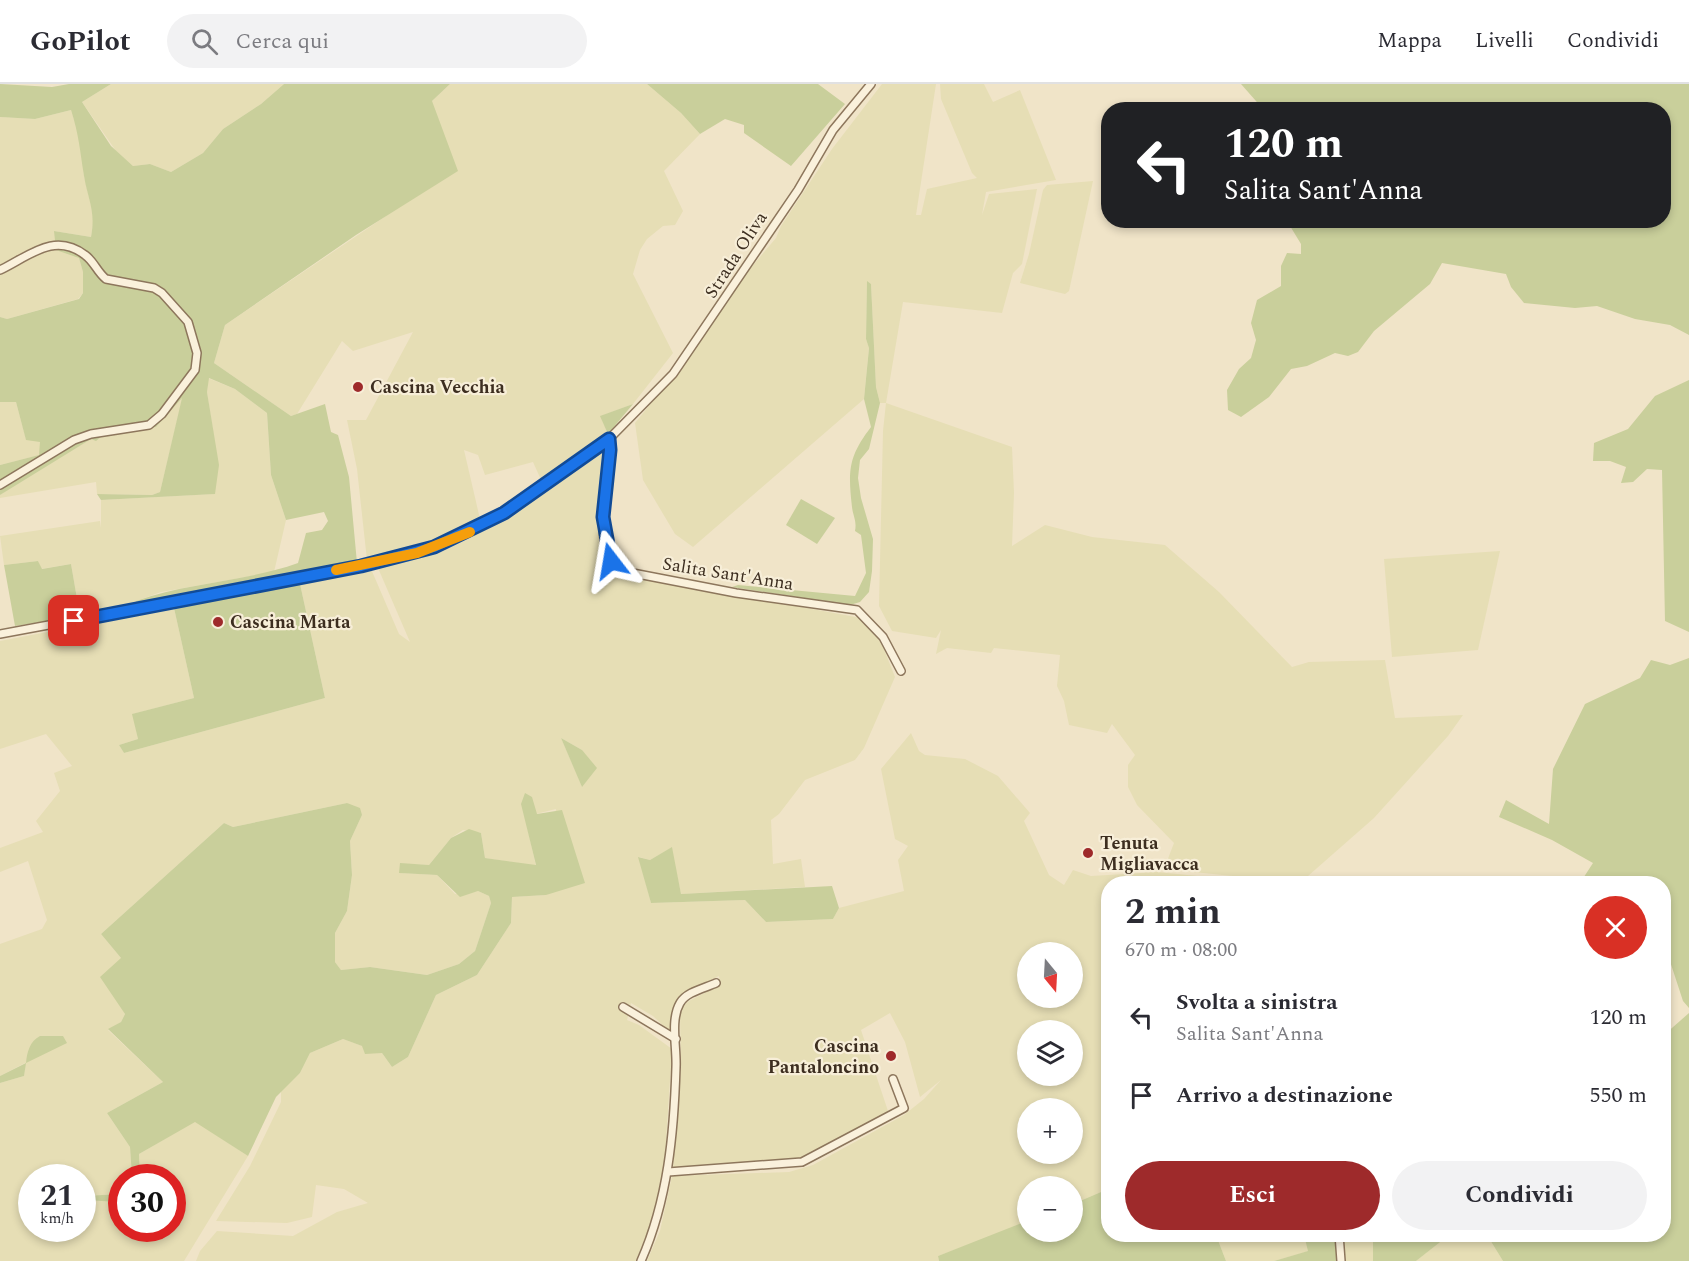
<!DOCTYPE html>
<html lang="it">
<head>
<meta charset="utf-8">
<style>
	body { margin:0; font-family:Spectral,serif; background:#f2f2f3; color:#2b2b33; height:100vh; display:flex; flex-direction:column; font-size:22px; white-space:nowrap }
	* { box-sizing:border-box; margin:0 }
	p { font-size:20px; color:#7c7c81 }
	.icon { flex:none; width:33px; height:33px; fill:none; stroke:currentColor; stroke-width:2; stroke-linecap:round; stroke-linejoin:round }
	.map { position:relative; flex:1; overflow:hidden }
	.drawer { position:absolute; left:1101px; top:792px; width:570px; height:366px; display:flex; flex-direction:column; background:#fff; border-radius:24px; box-shadow:0 3px 9px #0003 }
	.drawer>* { flex:none }
	.hud { position:absolute; left:1101px; top:18px; width:570px; height:126px; border-radius:24px; box-shadow:0 3px 9px #0003; background:#202124; color:#fff; overflow:hidden }
	.needle { width:39px; rotate:162deg }
	.controls { position:absolute; left:1017px; top:858px; display:grid; gap:12px }
	.controls a { display:grid; place-items:center; width:66px; height:66px; border-radius:50%; background:#fff; box-shadow:0 3px 9px #0003; font-size:30px }
	.speed { position:absolute; left:18px; top:1080px; display:flex; gap:12px; font-size:30px; font-weight:700; text-align:center }
	.speed>* { display:grid; place-content:center; width:78px; height:78px; border-radius:50%; background:#fff; box-shadow:0 3px 9px #0003; line-height:1 }
	.speed small { font-size:15px; font-weight:400 }
	.speed .limit { border:9px solid #d22; background:#fff; color:#111 }
	.pin { position:absolute; display:grid; place-items:center; width:51px; height:51px; color:#fff; margin:-26px; border-radius:12px; box-shadow:0 3px 9px #0006 }
	.me { position:absolute; width:66px; margin:-33px; rotate:346deg; stroke-linejoin:round; filter:drop-shadow(0 0 4px #0008) }
	.turn { display:flex; align-items:center; gap:21px; height:126px; padding:0 24px; font-size:27px }
	.turn .icon { width:78px; height:78px; stroke-width:2.5 }
	.turn b { display:block; font-size:42px; line-height:51px }
	.round { display:grid; place-items:center; flex:none; width:63px; height:63px; border-radius:32px; background:#f2f2f3 }
	.overview { display:flex; align-items:center; justify-content:space-between; height:102px; padding:0 24px }
	h1 { font-size:36px; font-weight:700; line-height:45px }
	.cta { display:flex; gap:12px; margin-top:auto; padding:12px 24px }
	.cta a { flex:1; height:69px; border-radius:36px; background:#9e2a2b; color:#fff; font-size:24px; font-weight:700; line-height:69px; text-align:center }
	.cta a+a { background:#f2f2f3; color:#2b2b33 }
	ul { padding:0; list-style:none }
	li { display:flex; align-items:center; gap:18px; height:78px; padding:0 24px }
	li div { flex:1 }
	li b { display:block; font-size:22px }
	li em { font-style:normal }
	header { display:flex; align-items:center; gap:36px; box-sizing:border-box; height:84px; padding:0 30px; background:#fff; border-bottom:2px solid #e1e1e2 }
	header strong { font-size:28px }
	nav { display:flex; gap:33px; margin-inline-start:auto; font-size:21px }
	.search { width:420px; height:54px; background:#f2f2f3; display:flex; align-items:center; gap:15px; box-sizing:border-box; padding:0 21px; border-radius:33px; color:#7c7c81; font-size:22px }
	.map>svg:first-child { display:block }
</style>
</head>
<body>
<header>
<strong>GoPilot</strong>
<div class="search"><svg class="icon" aria-label="search" viewBox="0 0 24 24"><circle cx="10" cy="10" r="6"/><path d="M15 15l6 6"/></svg>Cerca qui</div>
<nav><a>Mappa</a><a>Livelli</a><a>Condividi</a></nav>
</header>
<div class="map">
<svg width="1689" height="1177" viewBox="0 0 1689 1177">
	<rect width="100%" height="100%" fill="#f0e4c8"/>
	<g fill="#e6deb5" fill-rule="evenodd">
		<polygon points="111,0 284,0 261,20 223,45 203,69 171,88 150,80 133,82 116,67 82,18"/>
		<polygon points="450,0 647,0 681,29 700,50 664,87 683,127 675,141 663,142 647,155 640,166 633,190 673,269 633,320 601,332 608,350 542,398 533,378 485,391 478,371 464,366 480,435 452,453 411,468 367,476 357,385 347,336 366,336 413,248 353,267 342,257 297,330 291,332 214,279 225,241 386,132 432,17"/>
		<polygon points="882,0 936,0 916,131 921,131 927,105 977,94 972,89 941,15 940,0 984,0 993,18 1020,6 1056,96 986,108 982,131 989,110 1037,105 1022,180 1013,189 1002,229 903,218 886,319 1012,363 1014,409 1012,462 1045,441 1092,453 1165,461 1219,508 1292,583 1309,578 1385,576 1395,634 1463,631 1448,652 1374,734 1300,799 1164,785 1174,759 1137,721 1128,703 1128,681 1135,671 1112,640 1107,649 1069,641 1064,617 1057,602 1060,571 994,564 991,569 947,564 936,570 941,546 936,554 892,547 879,522 883,347 886,319 880,319 876,303 871,200 867,198 866,255 869,263 864,315 693,463 675,450 643,396 635,339 688,274 738,199 776,154 781,142 832,65"/>
		<polygon points="71,26 81,56 84,92 94,134 91,153 54,147 79,174 83,188 83,209 78,215 7,235 0,233 0,33 35,35"/>
		<polygon points="1093,97 1069,207 1065,210 1020,199 1029,170 1043,106 1047,101"/>
		<polygon points="208,294 235,305 267,329 271,391 286,436 274,488 161,508 136,517 132,524 80,532 71,480 41,485 38,477 4,481 0,452 100,437 101,444 101,416 214,410 218,381 207,308"/>
		<polygon points="183,312 160,408 152,411 97,410 96,398 0,414 0,411 22,395 91,355 156,343"/>
		<polygon points="0,318 16,318 26,355 41,357 40,371 0,381"/>
		<path d="M 607,366 L 597,423 L 601,456 L 612,488 L 861,534 L 880,555 L 895,593 L 864,664 L 855,676 L 805,696 L 779,730 L 771,736 L 773,780 L 801,775 L 805,803 L 681,810 L 671,764 L 650,776 L 639,773 L 651,819 L 745,816 L 766,838 L 833,835 L 839,824 L 904,807 L 898,776 L 908,762 L 895,755 L 881,685 L 911,649 L 919,667 L 925,671 L 965,675 L 998,692 L 1030,729 L 1024,737 L 1049,791 L 1064,801 L 1073,786 L 1091,792 L 1157,788 L 1268,799 L 1108,800 L 1108,1105 L 1073,1120 L 1072,1102 L 1028,1102 L 1027,1139 L 938,1172 L 939,1177 L 647,1177 L 660,1147 L 672,1092 L 789,1088 L 813,1081 L 904,1031 L 924,1015 L 941,996 L 920,1013 L 905,958 L 890,929 L 861,946 L 889,1030 L 801,1076 L 673,1084 L 681,984 L 680,931 L 683,922 L 689,917 L 720,901 L 719,892 L 684,909 L 677,916 L 670,948 L 653,932 L 631,919 L 627,936 L 639,941 L 672,965 L 664,1088 L 654,1131 L 636,1177 L 196,1177 L 200,1167 L 217,1147 L 293,1152 L 337,1128 L 368,1119 L 344,1105 L 316,1101 L 312,1133 L 287,1139 L 216,1137 L 250,1082 L 281,1018 L 281,1006 L 300,989 L 310,969 L 343,955 L 382,969 L 392,983 L 408,973 L 436,911 L 477,891 L 511,839 L 512,813 L 546,811 L 556,725 L 536,730 L 522,720 L 536,782 L 485,774 L 481,749 L 463,746 L 451,754 L 429,781 L 400,780 L 400,789 L 437,791 L 455,810 L 478,807 L 489,812 L 491,819 L 475,867 L 459,880 L 427,891 L 370,883 L 341,886 L 335,878 L 335,849 L 347,827 L 352,791 L 350,757 L 362,731 L 347,719 L 233,743 L 224,739 L 101,850 L 121,874 L 120,921 L 125,930 L 121,938 L 108,946 L 163,998 L 107,1029 L 130,1063 L 132,1093 L 122,1094 L 121,1110 L 83,1112 L 82,1094 L 32,1094 L 32,1144 L 82,1144 L 83,1116 L 121,1117 L 122,1144 L 172,1144 L 172,1094 L 140,1093 L 139,1070 L 195,1037 L 248,1072 L 184,1177 L 0,1177 L 0,999 L 24,992 L 25,979 L 0,992 L 0,860 L 42,845 L 47,836 L 28,777 L 0,788 L 0,764 L 43,748 L 36,737 L 60,707 L 54,689 L 72,682 L 46,650 L 0,665 L 0,557 L 174,524 L 194,614 L 133,630 L 138,655 L 119,661 L 124,669 L 325,614 L 300,500 L 371,485 L 399,550 L 410,558 L 378,484 L 443,467 L 466,456 L 503,436 ZM 561,654 L 582,666 L 582,703 L 577,690 ZM 1028,868 L 1072,868 L 1072,914 L 1028,914 ZM 1028,946 L 1072,946 L 1072,992 L 1028,992 ZM 1028,1024 L 1072,1024 L 1072,1070 L 1028,1070 Z"/>
		<polygon points="1500,467 1478,566 1392,573 1384,475"/>
		<polygon points="1449,1150 1487,1151 1503,1177 1416,1177"/>
		<polygon points="1216,1151 1304,1151 1309,1167 1274,1177 1226,1177"/>
		<rect x="1342" y="1151" width="31" height="26"/>
	</g>
	<g fill="#c9cf9b">
		<path d="M 0,0 L 52,3 L 69,0 L 111,0 L 82,18 L 111,62 L 133,82 L 150,80 L 171,88 L 203,69 L 223,45 L 261,20 L 284,0 L 450,0 L 432,17 L 458,87 L 356,151 L 225,241 L 214,279 L 291,332 L 325,320 L 331,348 L 338,351 L 349,393 L 357,479 L 133,524 L 136,517 C 188,498 245,498 298,479 L 306,449 L 322,446 L 328,437 L 324,428 L 286,436 L 271,391 L 267,329 L 235,305 L 209,294 L 207,308 L 219,381 L 215,410 L 101,416 L 97,410 L 152,411 L 160,408 L 182,314 L 156,343 L 102,352 L 96,357 L 91,355 L 0,411 L 0,381 L 39,371 L 40,358 L 26,356 L 16,318 L 0,318 L 0,233 L 7,235 L 79,215 L 83,209 L 83,188 L 79,174 L 56,166 L 54,147 L 91,153 C 96,127 88,116 84,92 C 80,67 79,51 71,26 L 35,35 L 0,33 Z"/>
		<polygon points="647,0 818,0 845,20 791,82 744,49 744,41 725,35 700,50 681,29"/>
		<polygon points="1241,0 1689,0 1689,251 1670,241 1635,235 1597,222 1575,224 1524,219 1511,203 1506,190 1442,179 1430,200 1374,247 1358,268 1348,272 1335,269 1307,282 1291,285 1269,313 1241,333 1228,326 1227,306 1239,285 1251,274 1256,256 1251,239 1257,216 1281,202 1281,182 1287,169 1301,170 1301,160 1287,137 1664,136 1664,26 1263,25"/>
		<path d="M 867,197 L 871,200 L 876,303 L 880,319 L 869,365 L 860,376 L 858,394 L 861,414 L 873,455 L 872,487 L 869,508 L 860,518 L 850,521 L 732,503 L 738,501 L 855,512 L 866,489 L 861,451 L 855,447 C 857,437 853,432 852,423 C 848,387 848,373 871,343 L 864,315 L 869,264 L 866,255 Z"/>
		<polygon points="1689,296 1689,548 1665,537 1662,386 1647,385 1633,398 1621,399 1626,383 1610,377 1593,377 1594,359 1628,345 1655,312"/>
		<polygon points="633,320 608,350 600,332"/>
		<polygon points="801,415 835,434 817,460 786,441"/>
		<polygon points="38,477 42,485 71,480 80,532 15,542 4,481"/>
		<polygon points="300,500 325,614 124,669 119,661 138,655 132,630 194,614 174,524"/>
		<polygon points="1689,574 1689,924 1683,917 1664,859 1664,800 1580,799 1593,779 1552,756 1499,733 1506,716 1549,740 1553,685 1585,620 1640,594 1651,576 1670,581"/>
		<polygon points="561,654 582,666 597,684 582,703"/>
		<polygon points="525,709 532,713 537,730 562,726 585,799 546,811 512,813 511,839 477,891 436,911 408,973 392,983 382,969 365,970 362,962 343,955 310,969 300,989 276,1013 248,1072 195,1038 139,1070 140,1093 132,1093 130,1063 107,1029 163,998 108,945 121,938 125,930 100,893 121,874 101,850 224,739 233,743 347,719 360,724 362,731 350,757 352,791 347,827 335,849 335,878 341,886 370,883 427,891 459,880 475,867 491,819 489,812 478,807 460,813 437,791 399,789 400,779 429,781 451,754 469,745 481,749 485,774 536,781 521,720"/>
		<polygon points="672,763 681,810 832,802 839,824 833,835 766,838 745,816 651,819 638,773 650,776"/>
		<polygon points="1689,929 1689,1177 1503,1177 1487,1151 1664,1150 1664,951"/>
		<path d="M 40,952 L 63,952 L 67,959 L 26,979 L 24,992 L 0,999 L 0,992 L 26,979 C 27,968 30,957 40,952 Z"/>
		<polygon points="1108,1105 1108,1150 1216,1151 1226,1177 939,1177 938,1172 1027,1137 1028,1148 1072,1148 1073,1120"/>
		<polygon points="121,1110 120,1118 83,1116 83,1112"/>
		<polygon points="1304,1151 1342,1151 1342,1177 1274,1177 1308,1167"/>
		<polygon points="1373,1151 1373,1150 1449,1151 1416,1177 1373,1177"/>
	</g>
	<g fill="none" stroke-linecap="round" stroke-linejoin="round">
		<defs>
			<g id="minor">
				<path d="M 0,186 C 28,173 54,147 85,171 C 94,177 97,188 106,195 L 154,204 L 162,209 L 188,238 L 197,269 L 195,286 L 162,330 L 149,341 L 91,350 L 74,356 L 0,401"/>
				<path d="M 609,355 C 613,389 589,458 617,486 L 736,509 L 857,526 L 883,553 L 901,587"/>
				<polyline points="0,550 258,502 417,469 450,457 504,429 609,355 673,290 798,106 833,46 871,0"/>
				<polyline points="623,923 676,955"/>
				<polyline points="668,1088 802,1078 904,1024 893,995"/>
				<polyline points="1339,1150 1341,1177"/>
				<path d="M 641,1177 C 668,1116 674,1049 676,983 C 677,964 670,936 680,919 C 686,908 705,904 716,899"/>
			</g>
		</defs>
		<use href="#minor" stroke="#8d765c" stroke-width="10"/>
		<use href="#minor" stroke="#faf1dc" stroke-width="7"/>
	</g>
	<g fill="none" stroke-linecap="round" stroke-linejoin="round">
		<defs>
			<polyline id="route" points="74,537 361,482 434,463 504,429 609,355 610,366 603,433 611,477"/>
		</defs>
		<use href="#route" stroke="#114b97" stroke-width="15"/>
		<use href="#route" stroke="#1a73e8" stroke-width="10"/>
		<polyline stroke="#f59e0b" stroke-width="10" points="336,486 417,469 470,448"/>
	</g>
	<g fill="#9e2a2b" stroke="#f7eed8" stroke-width="2">
		<circle cx="358" cy="303" r="6"/>
		<circle cx="218" cy="538" r="6"/>
		<circle cx="1088" cy="769" r="6"/>
		<circle cx="891" cy="972" r="6"/>
	</g>
	<g text-anchor="middle" dominant-baseline="central" stroke-width="4.5" stroke-linejoin="round" paint-order="stroke">
		<g font-size="18" fill="#3d2e20" stroke="#f7eed8">
			<text transform="translate(736 171) rotate(-57)">Strada Oliva</text>
			<text transform="translate(728 490) rotate(9)">Salita Sant'Anna</text>
		</g>
		<g font-size="18" font-weight="bold" fill="#3d2e20" stroke="#f7eed8" text-anchor="start">
			<text x="370" y="303">Cascina Vecchia</text>
			<text x="230" y="538">Cascina Marta</text>
			<text x="1100" y="759">Tenuta<tspan x="1100" dy="21">Migliavacca</tspan></text>
			<text x="879" y="962" text-anchor="end">Cascina<tspan x="879" dy="21">Pantaloncino</tspan></text>
		</g>
	</g>
</svg>
<div class="controls">
<a><svg class="needle" viewBox="-14 -14 28 28"><path d="M0-13l5 13h-10z" fill="#e53935"/><path d="M0 13l5-13h-10z" fill="#7c7c81"/></svg></a>
<a><svg class="icon" aria-label="layers" viewBox="0 0 24 24"><path d="M12 4l9 5-9 5-9-5zM3 14l9 5 9-5"/></svg></a>
<a>+</a>
<a>−</a>
</div>
<div class="speed"><div>21<small>km/h</small></div><div class="limit">30</div></div>
<div class="pin" style="left:74px;top:537px;background:#d93025"><svg class="icon" aria-label="arrive" viewBox="0 0 24 24"><path d="M6 21V4h12l-3 4 3 4H6"/></svg></div>
<svg class="me" style="left:611px;top:477px" viewBox="-20 -20 40 40"><path d="M0-17L14 15 0 8-14 15z" fill="#1a73e8" stroke="#fff" stroke-width="4"/></svg>
<div class="hud">
<div class="turn"><svg class="icon" aria-label="left" viewBox="0 0 24 24"><path d="M17 20v-9H6M10 6l-5 5 5 5"/></svg><div><b>120 m</b>Salita Sant'Anna</div></div>
</div>
<section class="drawer">
<div class="overview"><div><h1>2 min</h1><p>670 m · 08:00</p></div><a class="round" style="background:#d93025;color:#fff"><svg class="icon" aria-label="close" viewBox="0 0 24 24"><path d="M6 6l12 12M18 6L6 18"/></svg></a></div>
<ul>
<li><svg class="icon" aria-label="left" viewBox="0 0 24 24"><path d="M17 20v-9H6M10 6l-5 5 5 5"/></svg><div><b>Svolta a sinistra</b><p>Salita Sant'Anna</p></div><em>120 m</em></li>
<li><svg class="icon" aria-label="arrive" viewBox="0 0 24 24"><path d="M6 21V4h12l-3 4 3 4H6"/></svg><div><b>Arrivo a destinazione</b></div><em>550 m</em></li>
</ul>
<div class="cta"><a>Esci</a><a>Condividi</a></div>
</section>
</div>
</body>
</html>
